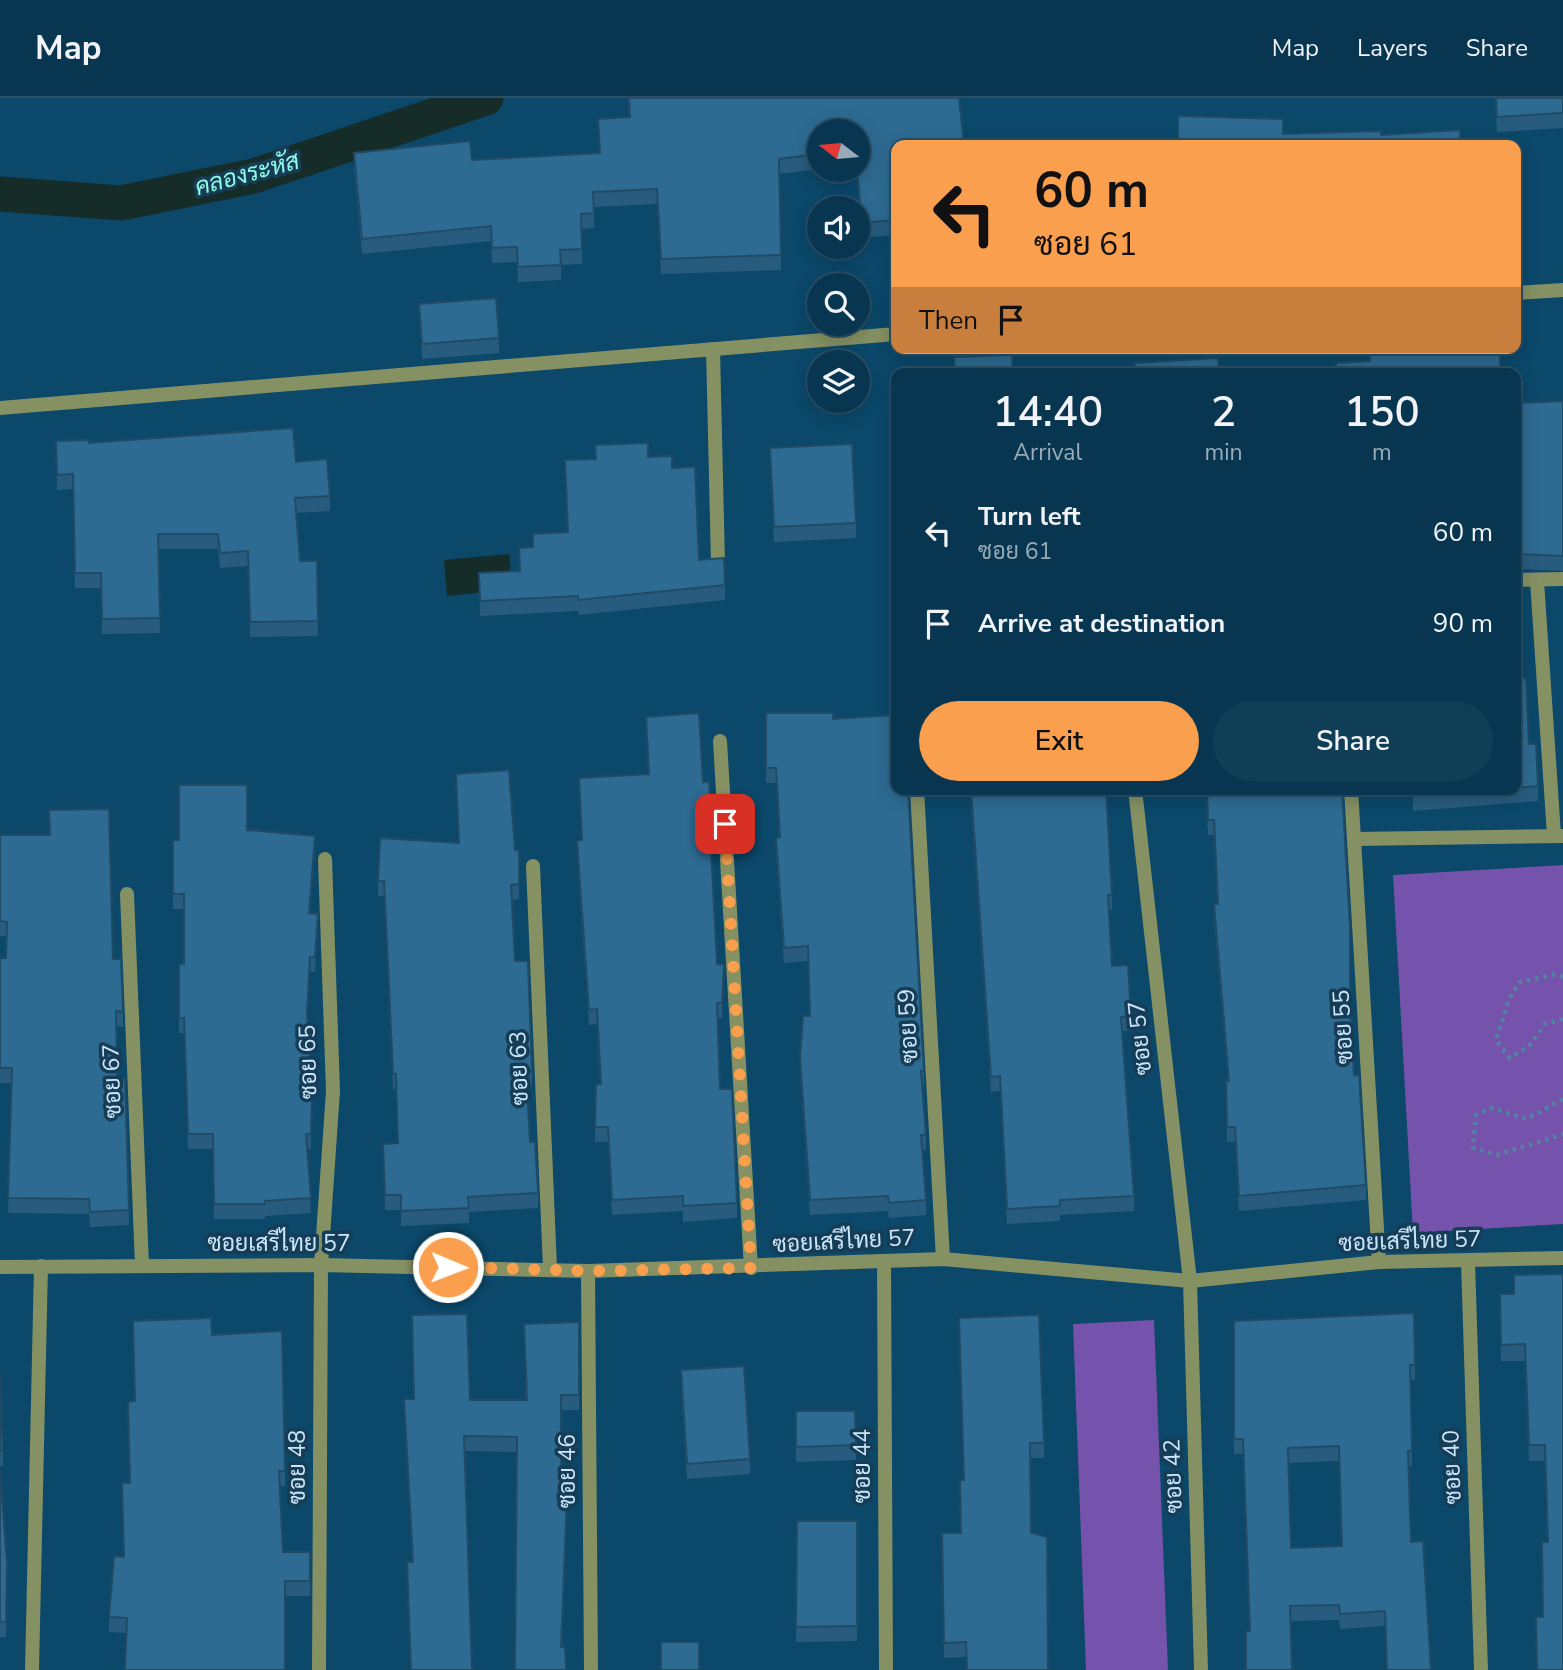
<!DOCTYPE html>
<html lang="en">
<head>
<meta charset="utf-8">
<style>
	body { margin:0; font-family:"Nunito Sans",Sarabun,sans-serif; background:#113e57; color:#f1f3f6; height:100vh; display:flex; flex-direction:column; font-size:26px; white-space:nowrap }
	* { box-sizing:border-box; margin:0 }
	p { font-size:23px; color:#98abb7 }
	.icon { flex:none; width:38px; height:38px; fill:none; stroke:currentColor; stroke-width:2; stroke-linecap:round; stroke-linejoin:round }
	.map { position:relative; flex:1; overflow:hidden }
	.panel { position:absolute; left:891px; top:270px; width:630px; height:427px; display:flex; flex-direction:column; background:#083650; border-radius:14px; box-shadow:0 4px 18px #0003,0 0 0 2px #295067 }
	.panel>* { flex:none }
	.hud { position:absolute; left:891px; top:42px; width:630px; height:214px; border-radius:14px; box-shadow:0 4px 18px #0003,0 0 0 2px #295067; background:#fa9f4e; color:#111; overflow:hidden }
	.needle { width:46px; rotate:286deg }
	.tools { position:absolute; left:807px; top:21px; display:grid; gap:14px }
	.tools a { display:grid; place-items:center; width:63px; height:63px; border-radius:50%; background:#083650; box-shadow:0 4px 18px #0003,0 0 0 2px #295067; font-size:35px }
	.pin { position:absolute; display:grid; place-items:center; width:60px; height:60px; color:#fff; margin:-30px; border-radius:14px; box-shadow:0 4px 10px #0006 }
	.me { position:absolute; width:77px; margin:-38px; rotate:91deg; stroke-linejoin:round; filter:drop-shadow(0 0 5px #0008) }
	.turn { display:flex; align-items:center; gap:24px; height:147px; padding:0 28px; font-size:32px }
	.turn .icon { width:91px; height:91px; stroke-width:2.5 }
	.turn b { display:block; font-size:49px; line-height:60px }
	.then { display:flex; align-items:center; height:66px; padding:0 28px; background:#0003; gap:14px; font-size:26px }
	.eta { display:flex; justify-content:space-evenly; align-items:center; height:119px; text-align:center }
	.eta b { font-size:42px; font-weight:600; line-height:49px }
	.primary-button { display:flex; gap:14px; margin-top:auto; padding:14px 28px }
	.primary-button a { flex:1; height:80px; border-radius:42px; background:#fa9f4e; color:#111; font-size:28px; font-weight:600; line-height:80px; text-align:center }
	.primary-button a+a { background:#113e57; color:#f1f3f6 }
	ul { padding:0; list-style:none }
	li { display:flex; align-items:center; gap:21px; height:91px; padding:0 28px }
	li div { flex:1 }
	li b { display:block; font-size:26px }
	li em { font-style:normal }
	header { display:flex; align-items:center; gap:42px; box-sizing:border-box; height:98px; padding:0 35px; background:#083650; border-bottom:2px solid #295067 }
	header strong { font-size:33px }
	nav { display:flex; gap:38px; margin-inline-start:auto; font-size:24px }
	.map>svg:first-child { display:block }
</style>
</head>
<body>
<header>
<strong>Map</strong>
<nav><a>Map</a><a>Layers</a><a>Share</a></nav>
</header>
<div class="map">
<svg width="1563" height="1572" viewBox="0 0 1563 1572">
	<rect width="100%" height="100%" fill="#0b486a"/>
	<g fill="#7552ab">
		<polygon points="1563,767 1563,1126 1413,1135 1393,777"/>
		<polygon points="1154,1222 1168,1572 1086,1572 1073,1226"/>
	</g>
	<polygon fill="#162c28" points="509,456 512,491 447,498 444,462"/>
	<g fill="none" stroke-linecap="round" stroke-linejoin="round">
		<polyline stroke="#162c28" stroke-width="35" points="0,96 121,105 254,78 486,0"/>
		<g stroke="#5283a0" stroke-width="4.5" stroke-dasharray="3.5 5" stroke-linecap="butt">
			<polyline points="1563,879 1556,876 1520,884 1509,901 1496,942 1510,960 1530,947 1545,926 1563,921"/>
			<polyline points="1563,1001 1527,1021 1491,1010 1476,1017 1473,1050 1497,1057 1563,1036"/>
		</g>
		<g stroke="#859063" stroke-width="14">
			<polyline points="1516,195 1563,192"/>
			<polyline points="713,251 718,466"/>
			<polyline points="0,310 896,236"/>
			<polyline points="1516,482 1563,481"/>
			<polyline points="1537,483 1554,737"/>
			<polyline points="720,643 751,1170"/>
			<polyline points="917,691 943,1161"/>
			<polyline points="1135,691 1190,1183 1201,1572"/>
			<polyline points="1351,691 1379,1164"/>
			<polyline points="1354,741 1563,738"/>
			<polyline points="533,768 550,1170"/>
			<polyline points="127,796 142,1167"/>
			<polyline points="884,1163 886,1572"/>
			<polyline points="1468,1164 1481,1572"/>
			<polyline points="0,1169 321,1167 588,1173 943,1161 1190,1183 1379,1164 1563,1160"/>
			<polyline points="588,1173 591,1572"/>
			<polyline points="32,1572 41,1168"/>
			<polyline points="319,1572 321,1167 333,993 325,761"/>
		</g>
	</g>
	<g fill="#285c7e" fill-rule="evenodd">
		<polygon points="628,0 959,0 896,47 896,137 862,140 856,72 858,72 858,33 819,33 819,71 779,76 781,172 661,176 657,106 594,109 594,130 582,131 582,166 561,167 561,182 518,184 517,164 492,165 491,143 362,156 354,70 354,55 472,62 599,55 598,21 629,19"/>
		<polygon points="1495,0 1563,0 1563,30 1497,34"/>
		<polygon points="419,206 499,240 499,255 422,261"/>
		<polygon points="1368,250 1500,250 1500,275 1336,275 1336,265 1369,263"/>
		<polygon points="1563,303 1563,473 1516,471 1516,305"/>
		<polygon points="89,345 296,364 330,398 330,413 296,415 300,463 317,463 318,538 250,539 248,468 220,470 218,451 159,451 160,535 102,536 101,490 75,490 73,391 57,392 56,358"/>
		<polygon points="595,347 648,359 672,370 699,462 725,487 725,502 578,517 578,513 480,518 479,475 520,473 519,450 533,449 533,436 567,434 565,362 595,361"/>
		<polygon points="770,350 856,425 856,440 774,444"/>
		<polygon points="1516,519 1521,580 1529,646 1538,688 1538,703 1413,713 1413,691 1516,691"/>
		<polygon points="766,615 833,621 924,973 924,988 922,988 926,1037 926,1052 922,1052 926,1102 926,1117 889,1120 888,1113 810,1117 800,975 800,960 810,918 808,863 784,865 776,755 776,740 779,739 776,685 766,685"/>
		<polygon points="646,619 703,684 713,731 713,746 711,746 717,866 724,882 722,920 718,920 720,991 737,1105 737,1120 683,1124 683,1113 612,1117 608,1044 595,1044 596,986 600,986 597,926 589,927 585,872 577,758 577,743 582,742 579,680 648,676"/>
		<polygon points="456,676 515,752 519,752 519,801 512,802 515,863 532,973 532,988 526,988 530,1044 538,1095 538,1110 469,1114 469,1125 401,1128 401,1112 385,1112 383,1046 398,1045 396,991 393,991 384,798 378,798 378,783 459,744"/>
		<polygon points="970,691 1112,797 1112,812 1109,812 1112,868 1131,918 1131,933 1122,933 1134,1098 1134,1113 1060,1117 1060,1123 1007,1126 1000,993 991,994"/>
		<polygon points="1206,691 1350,903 1354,977 1366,1087 1366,1102 1239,1113 1235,1044 1227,1044 1226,983 1228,983 1214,821 1214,806 1217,806 1214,737 1208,737"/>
		<polygon points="247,732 315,753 310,815 318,831 315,874 310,874 307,922 312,996 311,1051 307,1051 311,1115 265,1118 265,1121 214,1121 213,1051 188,1051 184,935 179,935 179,881 184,866 184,811 173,811 173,742"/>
		<polygon points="0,737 113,861 123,914 123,929 116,928 117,981 125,981 129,1127 90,1129 89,1116 8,1115 12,985 0,985 0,860 6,860 7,839 0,838"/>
		<polygon points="1563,1176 1543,1519 1547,1444 1545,1363 1529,1363 1525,1263 1501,1263 1500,1196 1514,1196"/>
		<path d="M 1414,1215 L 1415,1282 L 1410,1282 L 1412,1368 L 1409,1368 L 1385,1528 L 1340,1531 L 1339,1522 L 1290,1523 L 1250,1533 L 1243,1356 L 1234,1356 L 1234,1223 ZM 1339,1363 L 1341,1448 L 1291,1450 L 1289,1365 Z"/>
		<polygon points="579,1224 579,1312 561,1312 561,1399 567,1414 562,1549 566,1572 517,1354 464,1353 472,1572 411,1572 407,1464 412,1464 404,1301 526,1302 524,1226"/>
		<polygon points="959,1235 1044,1345 1044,1360 1030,1360 1031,1435 1048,1572 967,1572 966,1559 944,1560 942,1435 961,1435 964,1382"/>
		<polygon points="212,1237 285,1373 285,1388 280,1388 283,1454 310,1454 310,1498 285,1498 126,1535 109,1534 109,1519 124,1459 135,1303"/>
		<polygon points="681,1272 750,1361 750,1376 687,1381 681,1287"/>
		<polygon points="0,1276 3,1353 3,1368 0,1368"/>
		<polygon points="796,1313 856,1347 856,1362 796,1364"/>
		<polygon points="0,1372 7,1465 6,1539 0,1539"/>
		<polygon points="797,1423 857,1423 857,1543 796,1544"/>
	</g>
	<g fill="#204b66">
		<polygon points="315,738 315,753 309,830 309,815"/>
		<polygon points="318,816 318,831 315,874 315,859"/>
	</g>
	<g fill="#2e6b92" stroke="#204b66" stroke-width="2" fill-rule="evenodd">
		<polygon points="629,0 959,0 964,47 896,47 896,122 862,125 857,72 858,33 819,33 819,56 779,61 781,157 661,161 657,91 593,94 594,115 581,116 582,151 560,152 561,167 518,169 517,149 492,150 491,128 362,141 354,55 470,43 472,62 600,55 598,21 630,19"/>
		<polygon points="1496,0 1563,0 1563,15 1497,19"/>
		<polygon points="1178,18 1283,21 1283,36 1381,33 1381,37 1460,32 1460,47 1178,47"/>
		<polygon points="1107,41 1108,47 1072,47 1072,42"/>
		<polygon points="496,200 499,240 422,246 419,206"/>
		<polygon points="1369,250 1500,250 1500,270 1405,275 1337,275 1336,265 1370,263"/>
		<polygon points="1012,257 1013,275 955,275 954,259"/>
		<polygon points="1218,260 1219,275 1136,275 1135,265"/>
		<polygon points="1563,303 1563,458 1516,456 1516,305"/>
		<polygon points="293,330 296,364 327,361 330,398 295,400 300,463 317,463 318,523 250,524 248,453 220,455 218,436 158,436 160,520 102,521 101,475 75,475 73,376 57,377 56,343 89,342 89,345"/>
		<polygon points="648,345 648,359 672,358 672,370 695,369 699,462 724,460 725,487 578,502 578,498 480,503 479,475 520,473 519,450 533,449 533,436 568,434 565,362 596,361 595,347"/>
		<polygon points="852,346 856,425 774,429 770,350"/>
		<polygon points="1518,518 1521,580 1526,580 1529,646 1536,646 1538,688 1516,690 1516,519"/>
		<polygon points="699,615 703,684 709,684 713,731 710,731 717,866 724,867 722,905 717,905 720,991 732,991 737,1105 683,1108 683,1098 612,1102 608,1029 595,1029 596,986 601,986 597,911 589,912 585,857 577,743 582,742 579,680 649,676 646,619"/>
		<polygon points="766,615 833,615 833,621 896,617 896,691 908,691 924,973 921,973 926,1037 921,1037 926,1102 889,1105 888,1098 810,1102 800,960 803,918 810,918 808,848 784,850 776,740 780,739 776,670 766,670"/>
		<polygon points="509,672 515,752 519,752 519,786 511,787 515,863 528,863 532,973 526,973 530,1044 535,1044 538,1095 468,1099 469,1110 401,1113 401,1097 385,1097 383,1046 398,1045 396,976 393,976 384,783 378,783 380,740 459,745 456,676"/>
		<polygon points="179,687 247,687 247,732 315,738 309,815 318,816 315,859 310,859 307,915 312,996 311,1036 306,1036 311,1100 265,1103 265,1106 214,1106 213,1036 188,1036 184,920 179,920 179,866 184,866 184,796 173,796 173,742 179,742"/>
		<polygon points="971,691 1106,691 1112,797 1108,797 1112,868 1128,867 1131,918 1121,919 1134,1098 1060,1102 1060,1108 1007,1111 1000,978 991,979"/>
		<polygon points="1207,691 1342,691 1350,830 1350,903 1354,977 1359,977 1366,1087 1239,1098 1235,1029 1227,1029 1226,983 1229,983 1214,806 1218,806 1214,722 1208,722"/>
		<polygon points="1413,691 1502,691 1413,698"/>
		<polygon points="109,711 113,861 121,861 123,914 116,913 117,981 125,981 129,1112 90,1114 89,1101 8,1100 12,970 0,970 0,860 6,860 7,824 0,823 0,737 50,737 49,712"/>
		<polygon points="1563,1176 1563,1572 1537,1572 1536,1519 1543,1519 1542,1444 1548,1444 1545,1347 1529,1347 1525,1246 1501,1247 1500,1196 1514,1196 1514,1177"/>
		<path d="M 1414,1215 L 1415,1267 L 1410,1267 L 1412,1353 L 1408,1353 L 1411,1444 L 1423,1443 L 1431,1572 L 1387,1572 L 1385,1513 L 1340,1516 L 1339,1507 L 1290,1508 L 1292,1572 L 1246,1572 L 1246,1533 L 1250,1533 L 1243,1341 L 1234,1341 L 1234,1223 ZM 1339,1348 L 1342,1448 L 1291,1450 L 1288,1350 Z"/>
		<polygon points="467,1216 470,1302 527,1302 524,1226 579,1224 579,1297 561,1297 561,1399 567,1399 561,1549 565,1549 566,1572 515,1572 517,1339 464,1338 472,1572 411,1572 407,1464 413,1464 404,1301 414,1301 412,1217"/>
		<polygon points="1039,1217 1044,1345 1030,1345 1031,1435 1047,1439 1048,1572 967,1572 966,1544 944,1545 942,1435 961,1435 960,1382 964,1382 959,1220"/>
		<polygon points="211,1220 212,1237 282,1233 285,1373 279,1373 283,1454 310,1454 310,1483 285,1483 285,1572 125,1572 127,1520 109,1519 114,1458 124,1459 122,1385 130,1385 128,1304 135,1303 133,1223"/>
		<polygon points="744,1268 750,1361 687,1366 681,1272"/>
		<polygon points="0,1276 3,1353 0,1353"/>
		<polygon points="796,1313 855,1313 856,1347 796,1349"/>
		<polygon points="0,1372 7,1465 6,1524 0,1524"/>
		<polygon points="797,1423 857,1423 857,1528 796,1529"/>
		<rect x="661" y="1544" width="38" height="28"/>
	</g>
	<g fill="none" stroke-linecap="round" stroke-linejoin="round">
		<polyline stroke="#fa9f4e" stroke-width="12" stroke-dasharray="0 21.6" points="448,1169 588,1173 751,1170 725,726"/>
	</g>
	<g text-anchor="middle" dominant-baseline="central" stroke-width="7" stroke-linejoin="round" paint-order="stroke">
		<g font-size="23" fill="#c9e5fa" stroke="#163d55">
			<text transform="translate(908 928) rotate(-93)">ซอย 59</text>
			<text transform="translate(1343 929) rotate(-93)">ซอย 55</text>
			<text transform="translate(1140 940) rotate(-96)">ซอย 57</text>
			<text transform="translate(308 964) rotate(-91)">ซอย 65</text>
			<text transform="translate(519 970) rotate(-92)">ซอย 63</text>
			<text transform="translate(112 983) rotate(-92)">ซอย 67</text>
			<text transform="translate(844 1143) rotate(-3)">ซอยเสรีไทย 57</text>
			<text transform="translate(1410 1143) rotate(-2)">ซอยเสรีไทย 57</text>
			<text x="279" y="1145">ซอยเสรีไทย 57</text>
			<text transform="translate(862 1368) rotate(-90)">ซอย 44</text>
			<text transform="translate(297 1369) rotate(-90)">ซอย 48</text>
			<text transform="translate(1452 1369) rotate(-92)">ซอย 40</text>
			<text transform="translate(567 1373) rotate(-90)">ซอย 46</text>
			<text transform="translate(1173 1378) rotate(-92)">ซอย 42</text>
		</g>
		<g font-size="24" font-style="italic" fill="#8dfae5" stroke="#163d55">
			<text transform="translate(247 76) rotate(-15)">คลองระหัส</text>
		</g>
	</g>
</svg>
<div class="tools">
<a><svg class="needle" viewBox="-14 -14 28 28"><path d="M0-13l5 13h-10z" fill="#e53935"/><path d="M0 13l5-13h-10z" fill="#98abb7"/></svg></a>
<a><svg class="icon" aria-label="sound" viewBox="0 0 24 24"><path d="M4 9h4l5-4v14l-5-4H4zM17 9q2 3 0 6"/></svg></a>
<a><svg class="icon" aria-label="search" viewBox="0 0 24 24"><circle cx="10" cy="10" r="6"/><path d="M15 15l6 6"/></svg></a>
<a><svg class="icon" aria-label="layers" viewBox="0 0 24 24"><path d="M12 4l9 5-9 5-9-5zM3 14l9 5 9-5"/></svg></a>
</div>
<div class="pin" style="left:725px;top:726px;background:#d93025"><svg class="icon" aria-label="arrive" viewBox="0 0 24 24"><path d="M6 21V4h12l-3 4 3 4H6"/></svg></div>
<svg class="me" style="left:448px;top:1169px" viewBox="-20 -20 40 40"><circle r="17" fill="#fa9f4e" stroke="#fff" stroke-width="3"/><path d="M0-11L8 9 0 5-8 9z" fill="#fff"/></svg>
<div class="hud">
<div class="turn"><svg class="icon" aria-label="left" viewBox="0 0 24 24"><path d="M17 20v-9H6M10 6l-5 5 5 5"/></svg><div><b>60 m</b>ซอย 61</div></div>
<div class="then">Then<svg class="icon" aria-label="arrive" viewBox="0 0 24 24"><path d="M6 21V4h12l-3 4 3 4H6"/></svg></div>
</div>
<section class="panel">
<div class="eta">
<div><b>14:40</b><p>Arrival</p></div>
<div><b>2</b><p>min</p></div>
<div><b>150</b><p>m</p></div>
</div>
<ul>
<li><svg class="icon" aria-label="left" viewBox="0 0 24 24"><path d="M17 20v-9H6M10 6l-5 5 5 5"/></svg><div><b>Turn left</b><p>ซอย 61</p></div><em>60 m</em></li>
<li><svg class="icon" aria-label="arrive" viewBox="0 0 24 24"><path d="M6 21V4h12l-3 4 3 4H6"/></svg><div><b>Arrive at destination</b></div><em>90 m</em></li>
</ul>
<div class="primary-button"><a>Exit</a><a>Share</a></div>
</section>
</div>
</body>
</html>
